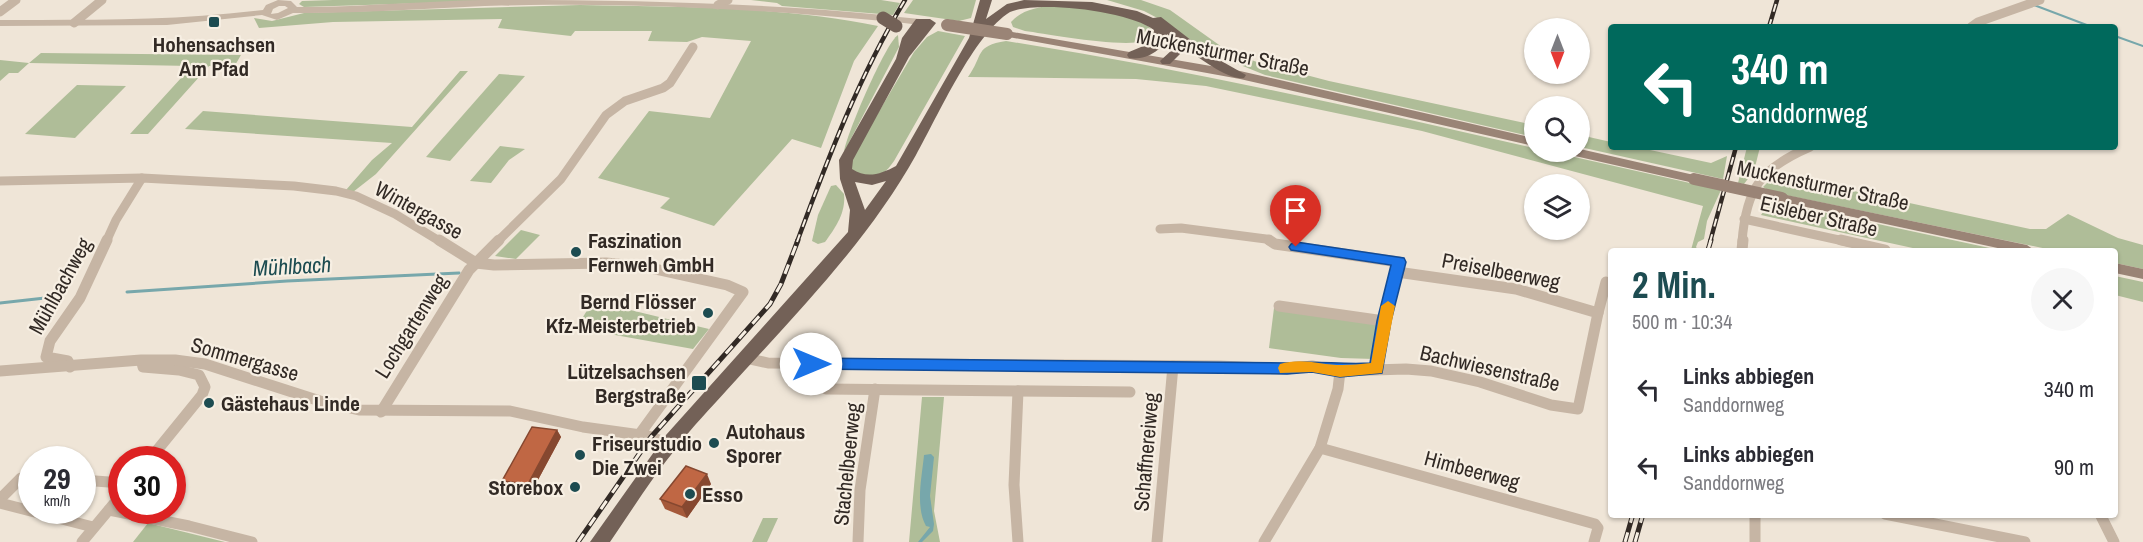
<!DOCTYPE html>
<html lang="de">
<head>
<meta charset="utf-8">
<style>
	body { margin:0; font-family:"Archivo Narrow",sans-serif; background:#f7f7f7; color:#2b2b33; height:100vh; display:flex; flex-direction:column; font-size:22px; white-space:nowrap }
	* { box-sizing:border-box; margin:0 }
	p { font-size:20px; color:#7c7c81 }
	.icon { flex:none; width:33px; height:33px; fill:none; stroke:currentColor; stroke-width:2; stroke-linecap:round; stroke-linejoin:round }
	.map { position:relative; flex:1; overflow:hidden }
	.drawer { position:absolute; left:1608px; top:248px; width:510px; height:270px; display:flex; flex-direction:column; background:#fff; border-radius:6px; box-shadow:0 2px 4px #0004 }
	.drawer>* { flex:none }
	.banner { position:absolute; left:1608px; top:24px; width:510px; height:126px; border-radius:6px; box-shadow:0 2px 4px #0004; background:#00695c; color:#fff; overflow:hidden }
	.needle { width:39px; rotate:180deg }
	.buttons { position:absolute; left:1524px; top:18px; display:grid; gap:12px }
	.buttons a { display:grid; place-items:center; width:66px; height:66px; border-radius:50%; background:#fff; box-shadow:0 2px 4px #0004; font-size:30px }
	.speed { position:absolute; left:18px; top:446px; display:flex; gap:12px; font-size:30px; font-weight:700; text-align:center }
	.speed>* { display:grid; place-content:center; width:78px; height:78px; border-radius:50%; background:#fff; box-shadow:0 2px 4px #0004; line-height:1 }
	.speed small { font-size:15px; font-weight:400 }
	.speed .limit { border:9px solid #d22; background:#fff; color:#111 }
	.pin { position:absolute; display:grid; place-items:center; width:51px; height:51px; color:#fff; margin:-62px -26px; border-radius:50% 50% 50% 0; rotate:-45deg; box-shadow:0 0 6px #0007 }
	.pin .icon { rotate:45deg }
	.me { position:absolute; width:66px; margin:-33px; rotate:90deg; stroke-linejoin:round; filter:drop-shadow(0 0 4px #0008) }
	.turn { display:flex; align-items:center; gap:21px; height:126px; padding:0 24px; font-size:27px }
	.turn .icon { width:78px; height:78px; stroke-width:2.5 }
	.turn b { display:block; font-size:42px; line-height:51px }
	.round { display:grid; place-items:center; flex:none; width:63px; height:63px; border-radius:32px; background:#f7f7f7 }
	.head { display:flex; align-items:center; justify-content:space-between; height:102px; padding:0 24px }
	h1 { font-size:36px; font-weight:800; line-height:45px; color:#1d4c51 }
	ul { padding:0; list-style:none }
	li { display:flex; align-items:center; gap:18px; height:78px; padding:0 24px }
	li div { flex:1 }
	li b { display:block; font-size:22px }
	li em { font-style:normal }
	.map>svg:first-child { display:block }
</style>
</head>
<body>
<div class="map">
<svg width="2143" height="542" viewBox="0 0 2143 542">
	<rect width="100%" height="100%" fill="#efe5d7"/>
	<g fill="#afbd98">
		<polygon points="333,0 515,0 304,7 299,4 302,1"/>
		<polygon points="751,0 881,0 900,3 893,15 782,6 777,3"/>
		<polygon points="913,0 976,0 971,18 959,21 904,13"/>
		<polygon points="1107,0 1141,0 1170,10 1229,52 1257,62 1329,81 1534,125 1534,137 1265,75 1206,51 1165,22 1144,11"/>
		<path d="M 580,5 C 678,7 781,6 878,26 L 854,61 L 821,148 L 792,139 L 714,226 L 660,208 L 670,198 L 598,178 L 649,111 L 710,118 L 751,41 L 702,37 L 687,42 L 648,41 L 652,31 L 575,31 L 571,36 L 498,28 L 502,19 L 333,22 L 259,28 L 254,18 L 272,21 L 304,13 Z"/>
		<path d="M 1054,5 C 1074,7 1153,12 1155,37 C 1139,52 1049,34 1025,31 L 1013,27 L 1011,22 C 1021,10 1039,7 1054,5 Z"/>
		<path d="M 938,31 L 965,36 L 894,161 C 880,181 874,177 852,173 L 851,159 L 914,52 L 927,37 Z"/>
		<path d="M 898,35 L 899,47 L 844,152 C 845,137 886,42 898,35 Z"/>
		<path d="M 1006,41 C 1184,69 1359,108 1534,148 L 1534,152 L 1552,152 L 1721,190 L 1707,221 L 1704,239 L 1698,242 L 1696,247 L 1698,250 L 1691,250 L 1703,206 L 1422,131 L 1206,86 L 1136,79 L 968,77 C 984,55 974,46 1006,41 Z"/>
		<polygon points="41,53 241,55 234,67 209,66 148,134 130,134 192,66 29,63 18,73 9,73 0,81 0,60 29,63"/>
		<polygon points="460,71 468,71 376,174 353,192 346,190 372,160 392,143 185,129 203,111 412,127"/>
		<polygon points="499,74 525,76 450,161 426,157"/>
		<polygon points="77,85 126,86 75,138 25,134"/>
		<polygon points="1580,135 1611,142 1611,147 1636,147 1711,163 1727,156 1723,179 1580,147"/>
		<polygon points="500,146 525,149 509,160 491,183 470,181"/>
		<polygon points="1747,147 1760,147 1754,171 1744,184 1738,183"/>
		<polygon points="1787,173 1812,182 2030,229 2046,229 2068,214 2118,238 2143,245 2143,269 2115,263 2115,250 2052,250 1771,192 1763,187 1776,174 1786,176"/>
		<path d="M 836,185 L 844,194 C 846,212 836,227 825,242 L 818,244 L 812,241 L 818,215 L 831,186 Z"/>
		<polygon points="1771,201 1999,250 1922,250 1761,215"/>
		<polygon points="521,230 540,235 516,259 495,256"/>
		<polygon points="2115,276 2143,282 2143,302 2115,295"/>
		<polygon points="593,301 709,329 693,349 576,328"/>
		<polygon points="1274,308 1374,323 1380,328 1374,359 1341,358 1269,348"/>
		<polygon points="922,397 944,397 934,511 940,542 909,542"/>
		<polygon points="763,518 778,518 767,542 752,542"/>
		<polygon points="148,523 225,542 133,542"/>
	</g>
	<path fill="#77a7ab" d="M 931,454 L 934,457 L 930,496 L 934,524 L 933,531 L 922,542 L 918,542 L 930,527 L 926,526 C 915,506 922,477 924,455 Z"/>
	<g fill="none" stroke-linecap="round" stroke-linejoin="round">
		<g stroke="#77a7ab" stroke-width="2">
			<polyline points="2034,5 2092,27"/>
			<polyline points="2115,36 2143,46"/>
		</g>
		<g stroke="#77a7ab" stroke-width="3">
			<polyline points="127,292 287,281 459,273"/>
			<polyline points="0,303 54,297"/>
		</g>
		<g stroke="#c6b5a4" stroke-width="9">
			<polyline points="718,5 728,0"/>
			<polyline points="0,12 16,0"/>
			<polyline points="74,23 102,0"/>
			<polyline points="1971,27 1978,22 2040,0"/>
			<polyline points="0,181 142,178 294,186 336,191 356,196 395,214 441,242"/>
			<polyline points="1744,219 1848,242"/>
			<polyline points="1160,229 1181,228 1266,239 1271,242"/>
			<polyline points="106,242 116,220 142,178"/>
			<polyline points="497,242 561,179 606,115 625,101 663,88 670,83 693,47"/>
			<path d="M 1742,242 C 1746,188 1761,168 1810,147"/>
		</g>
		<g stroke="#c6b5a4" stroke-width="11">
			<polyline points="439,240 476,263 494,265 606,263 646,267 727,285 743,292 639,435"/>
			<polyline points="1269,240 1275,244 1399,262 1384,321 1377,369"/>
			<polyline points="1841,240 1885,250"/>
			<polyline points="1742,250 1743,240"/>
			<polyline points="1279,306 1384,321"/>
			<polyline points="1598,313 1606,282"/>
			<polyline points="745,358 768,363 1219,366 1287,369 1312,366 1340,371 1406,369 1431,371 1480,382 1551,405 1578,409 1598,313 1516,289 1397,272"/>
			<polyline points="142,363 143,367 179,370 199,375 205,387 202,395 150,459"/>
			<polyline points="70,367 68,361 46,357 50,341 80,298 107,240"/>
			<polyline points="0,371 141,360 175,360 205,364 320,401 359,410 510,411 583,427 648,436 669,444"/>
			<polyline points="826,389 1130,392"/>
			<polyline points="1018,391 1014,485 1018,542"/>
			<polyline points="381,412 469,270 499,240"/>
			<polyline points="1320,448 1595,524 1598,528 1594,542"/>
			<polyline points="82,480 122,483"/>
			<polyline points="0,499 21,478 32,478"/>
			<polyline points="0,503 93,527"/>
			<polyline points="109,510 189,526 252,542"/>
			<polyline points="1755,514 1755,542"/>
			<polyline points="1885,514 2025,542"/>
			<polyline points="2100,514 2114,542"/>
			<polyline points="82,542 122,494"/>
			<polyline points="858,542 860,490 875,389"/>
			<polyline points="1157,542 1173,366"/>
			<polyline points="1264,542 1320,448 1338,389 1340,371"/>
		</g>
		<g fill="#c6b5a4" fill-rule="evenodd">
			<path d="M 278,0 L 291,1 L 297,7 L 315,7 C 371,6 427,1 483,0 C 617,0 750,2 883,15 L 888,18 L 883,21 C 765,10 647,3 529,5 C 451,6 372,14 293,13 L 277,20 L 262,15 L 167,25 L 0,26 L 0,20 C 88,20 176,21 263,10 L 266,5 ZM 279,6 L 285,6 L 288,8 L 278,13 L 271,14 L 273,9 Z"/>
			<polygon points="899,17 920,19 925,22 920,25 896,22 894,20"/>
		</g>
		<g fill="#9a8476" fill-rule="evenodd">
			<polygon points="1007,31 1240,71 1534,138 1534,146 1240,79 1003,36 1003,32"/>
			<polygon points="1580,149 1694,175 1700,179 1694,183 1575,156 1569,152 1580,152"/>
			<polygon points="1782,194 2027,245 2034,250 2007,250 1778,201 1776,198"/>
			<polygon points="2115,263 2143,269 2143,279 2115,273"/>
		</g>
		<path fill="#736157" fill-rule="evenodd" d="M 980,0 L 992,0 L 986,19 L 1007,4 L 1024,0 L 1092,2 L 1137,11 L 1153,18 L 1161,17 L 1209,54 L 1246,75 L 1244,78 C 1230,81 1197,57 1186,48 L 1170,64 L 1162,64 L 1160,61 L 1173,49 L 1175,40 L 1167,34 C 1166,50 1144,61 1129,58 L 1127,55 L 1129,52 L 1153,42 L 1154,30 C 1129,11 1038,0 1010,12 C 974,34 938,116 916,155 C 867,243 793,317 726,391 C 710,409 692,427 678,446 C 653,476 632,510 610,542 L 590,542 L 666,435 L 848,232 L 850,210 L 840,179 L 839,160 L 896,59 L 902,38 L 916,19 L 930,19 L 936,23 L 909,57 L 853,160 L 852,169 C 867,179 881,174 896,166 L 969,38 ZM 886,181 L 865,210 L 855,182 L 872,185 Z"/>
		<defs>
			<g id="rail-far1">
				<polyline points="1769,27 1777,0"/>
				<path d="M 797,242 C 828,158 859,76 905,0"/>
				<polyline points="1710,242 1736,147"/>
			</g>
			<g id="rail">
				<polyline points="1708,250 1711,240"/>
				<polyline points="578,542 651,437 770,304 781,284 798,240"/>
				<polyline points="1625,542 1633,514"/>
				<polyline points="1635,542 1643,514"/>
			</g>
		</defs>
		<use href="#rail-far1" stroke="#322a25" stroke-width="4.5"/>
		<use href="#rail" stroke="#322a25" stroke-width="5"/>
		<use href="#rail-far1" stroke="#f7efe3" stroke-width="2" stroke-dasharray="8" stroke-linecap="butt"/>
		<use href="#rail" stroke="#f7efe3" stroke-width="3" stroke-dasharray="10" stroke-linecap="butt"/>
		<g stroke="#9a8476" stroke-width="12">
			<polyline points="947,25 1007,34"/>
			<polyline points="1694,179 1782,198"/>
		</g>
		<polyline stroke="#736157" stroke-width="13" points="883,18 896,26"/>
	</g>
	<g fill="#a5593a">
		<polygon points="557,430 561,437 532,491 507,488 502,481"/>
		<polygon points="711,484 687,518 665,509 660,499"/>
	</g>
	<g fill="#864830">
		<polygon points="557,430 561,437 532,491 528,484"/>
		<polygon points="707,474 711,484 687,518 682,507"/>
	</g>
	<g fill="#c06744" stroke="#864830" stroke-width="1.5">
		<polygon points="532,427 557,430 528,484 502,481"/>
		<polygon points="686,466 707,474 682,507 660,499"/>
	</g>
	<path fill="#1a73e8" stroke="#114b97" stroke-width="1.5" d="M 1296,242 L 1404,258 L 1406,262 L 1391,321 L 1382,373 L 1340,377 L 1312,372 L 1287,374 L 811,369 L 806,368 L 804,364 L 806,360 L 811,358 L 1287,363 C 1315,360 1342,365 1370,363 L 1377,321 L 1391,265 L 1291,250 L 1289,247 L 1291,244 Z"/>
	<path fill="#f59e0b" d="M 1388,301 L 1395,306 L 1382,373 L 1340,377 L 1312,372 L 1280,373 L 1278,368 L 1280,364 C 1301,357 1321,365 1342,365 C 1351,365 1361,364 1371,363 L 1381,306 Z"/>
	<g fill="#1d4c51" stroke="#f7efe3" stroke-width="2">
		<rect x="208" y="16" width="12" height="12" rx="3"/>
		<circle cx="576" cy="252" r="6"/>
		<circle cx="708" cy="313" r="6"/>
		<rect x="691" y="375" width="16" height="16" rx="3"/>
		<circle cx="209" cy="403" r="6"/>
		<circle cx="714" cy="443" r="6"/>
		<circle cx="580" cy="455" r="6"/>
		<circle cx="575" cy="487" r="6"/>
		<circle cx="690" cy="494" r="6"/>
	</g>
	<g text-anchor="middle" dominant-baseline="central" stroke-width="4.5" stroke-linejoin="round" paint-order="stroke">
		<g font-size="21" font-weight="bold" fill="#322a25" stroke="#f7efe3" text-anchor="start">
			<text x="214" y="44" text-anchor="middle">Hohensachsen<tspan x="214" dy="24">Am Pfad</tspan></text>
			<text x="588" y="240">Faszination<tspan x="588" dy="24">Fernweh GmbH</tspan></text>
			<text x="696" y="301" text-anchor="end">Bernd Flösser<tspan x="696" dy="24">Kfz-Meisterbetrieb</tspan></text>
			<text x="686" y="371" text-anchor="end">Lützelsachsen<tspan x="686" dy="24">Bergstraße</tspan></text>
			<text x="221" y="403">Gästehaus Linde</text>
			<text x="726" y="431">Autohaus<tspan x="726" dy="24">Sporer</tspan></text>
			<text x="592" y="443">Friseurstudio<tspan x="592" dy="24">Die Zwei</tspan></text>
			<text x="563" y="487" text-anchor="end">Storebox</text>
			<text x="702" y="494">Esso</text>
		</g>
		<g font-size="21" fill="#322a25" stroke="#f7efe3">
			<text transform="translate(1223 52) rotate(11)">Muckensturmer Straße</text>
			<text transform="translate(1823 185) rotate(12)">Muckensturmer Straße</text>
			<text transform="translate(419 210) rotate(29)">Wintergasse</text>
			<text transform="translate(1819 216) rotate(13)">Eisleber Straße</text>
			<text transform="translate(1501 271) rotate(11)">Preiselbeerweg</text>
			<text transform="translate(60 286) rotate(-61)">Mühlbachweg</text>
			<text transform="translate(411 326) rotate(-58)">Lochgartenweg</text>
			<text transform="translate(245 359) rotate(16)">Sommergasse</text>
			<text transform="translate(1490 368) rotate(13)">Bachwiesenstraße</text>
			<text transform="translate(1146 452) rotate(-85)">Schaffnereiweg</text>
			<text transform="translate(847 464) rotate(-84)">Stachelbeerweg</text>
			<text transform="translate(1472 470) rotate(15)">Himbeerweg</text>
		</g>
		<g font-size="22" font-style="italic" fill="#1d4c51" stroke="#f7efe3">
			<text transform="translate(292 266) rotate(-3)">Mühlbach</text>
		</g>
	</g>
</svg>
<div class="buttons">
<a><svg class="needle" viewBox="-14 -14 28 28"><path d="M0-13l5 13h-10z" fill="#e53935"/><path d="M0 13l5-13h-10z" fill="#7c7c81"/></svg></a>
<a><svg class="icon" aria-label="search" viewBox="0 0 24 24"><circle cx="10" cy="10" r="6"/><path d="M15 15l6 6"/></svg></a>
<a><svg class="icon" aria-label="layers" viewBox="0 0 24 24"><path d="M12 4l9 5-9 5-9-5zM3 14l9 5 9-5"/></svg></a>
</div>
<div class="speed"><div>29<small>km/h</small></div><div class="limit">30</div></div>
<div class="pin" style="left:1296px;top:247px;background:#d93025"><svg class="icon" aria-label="arrive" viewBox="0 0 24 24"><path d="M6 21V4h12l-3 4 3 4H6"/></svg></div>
<svg class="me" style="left:811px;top:364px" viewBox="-20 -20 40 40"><circle r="19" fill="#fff"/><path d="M0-13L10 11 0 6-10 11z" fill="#1a73e8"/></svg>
<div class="banner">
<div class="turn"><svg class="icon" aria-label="left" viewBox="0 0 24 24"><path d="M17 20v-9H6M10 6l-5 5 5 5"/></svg><div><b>340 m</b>Sanddornweg</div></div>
</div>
<section class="drawer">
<div class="head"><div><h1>2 Min.</h1><p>500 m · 10:34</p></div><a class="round"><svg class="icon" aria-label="close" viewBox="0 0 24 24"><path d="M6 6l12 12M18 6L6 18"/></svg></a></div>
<ul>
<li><svg class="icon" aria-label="left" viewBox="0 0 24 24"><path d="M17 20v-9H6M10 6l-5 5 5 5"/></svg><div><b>Links abbiegen</b><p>Sanddornweg</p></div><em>340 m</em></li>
<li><svg class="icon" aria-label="left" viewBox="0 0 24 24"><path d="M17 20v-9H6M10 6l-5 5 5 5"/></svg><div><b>Links abbiegen</b><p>Sanddornweg</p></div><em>90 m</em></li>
</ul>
</section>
</div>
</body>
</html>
